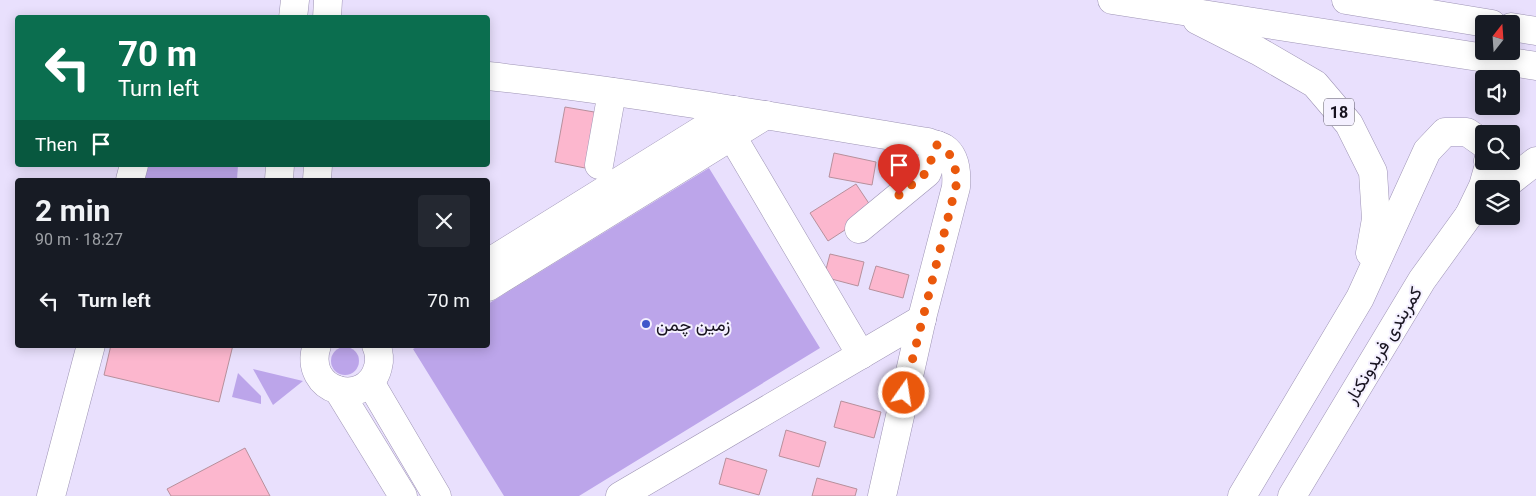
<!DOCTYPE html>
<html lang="en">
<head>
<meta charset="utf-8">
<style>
	body { margin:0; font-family:Roboto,Vazirmatn,sans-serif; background:#242831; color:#f1f3f6; height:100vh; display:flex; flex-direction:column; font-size:19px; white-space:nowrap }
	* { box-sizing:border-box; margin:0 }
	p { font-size:16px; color:#9ea1a6 }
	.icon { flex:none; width:28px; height:28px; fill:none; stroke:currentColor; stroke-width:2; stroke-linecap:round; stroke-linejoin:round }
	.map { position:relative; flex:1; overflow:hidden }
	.details { position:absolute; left:15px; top:178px; width:475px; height:170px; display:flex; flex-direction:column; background:#171b24; border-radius:5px; box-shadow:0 2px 12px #0003 }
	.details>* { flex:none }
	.banner { position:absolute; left:15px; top:15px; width:475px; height:152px; border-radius:5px; box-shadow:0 2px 12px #0003; background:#0b6e4f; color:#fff; overflow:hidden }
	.needle { width:32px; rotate:17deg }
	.tools { position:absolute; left:1475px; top:15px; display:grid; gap:10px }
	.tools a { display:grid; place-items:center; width:45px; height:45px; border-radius:5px; background:#171b24; box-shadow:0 2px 12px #0003; font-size:25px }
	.pin { position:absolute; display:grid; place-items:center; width:42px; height:42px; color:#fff; margin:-51px -21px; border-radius:50% 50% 50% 0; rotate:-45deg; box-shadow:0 0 5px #0007 }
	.pin .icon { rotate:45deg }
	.me { position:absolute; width:55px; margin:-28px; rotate:13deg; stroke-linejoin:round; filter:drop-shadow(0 0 4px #0008) }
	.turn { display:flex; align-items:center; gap:18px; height:105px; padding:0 20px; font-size:22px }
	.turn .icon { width:65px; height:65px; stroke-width:2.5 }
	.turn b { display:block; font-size:35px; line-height:42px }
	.then { display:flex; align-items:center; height:48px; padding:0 20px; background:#0003; gap:10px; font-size:19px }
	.round { display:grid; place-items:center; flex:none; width:52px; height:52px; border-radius:5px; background:#242831 }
	.overview { display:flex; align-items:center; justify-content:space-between; height:85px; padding:0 20px }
	h1 { font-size:30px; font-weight:700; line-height:38px }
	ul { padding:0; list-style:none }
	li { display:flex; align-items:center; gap:15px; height:75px; padding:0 20px }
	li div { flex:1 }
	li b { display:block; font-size:19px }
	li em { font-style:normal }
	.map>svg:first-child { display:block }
</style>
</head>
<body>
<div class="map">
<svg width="1536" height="496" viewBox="0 0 1536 496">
	<rect width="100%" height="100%" fill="#e9e0fd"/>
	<g fill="#bca5ea">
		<polygon points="147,165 238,165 237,180 144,180"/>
		<polygon points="709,168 820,348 579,496 504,496 413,349 420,345 488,345 488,304"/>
		<circle cx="345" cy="361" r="14"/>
		<polygon points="253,369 303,381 273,405"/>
		<polygon points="238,373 261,396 261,404 232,397"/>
	</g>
	<g fill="#fcb7ce" stroke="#b7909c">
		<polygon points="565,107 600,113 590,169 555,162"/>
		<polygon points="834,153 876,162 872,185 829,177"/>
		<polygon points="856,184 874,211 828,241 810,213"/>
		<polygon points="830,254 864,262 858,286 824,277"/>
		<polygon points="876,266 909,275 903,298 869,289"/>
		<polygon points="111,345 233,345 219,402 104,375"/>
		<polygon points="841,401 881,412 874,438 834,427"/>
		<polygon points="786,430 826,442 819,467 779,456"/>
		<polygon points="245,448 270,496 171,496 167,489"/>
		<polygon points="726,458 767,470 759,495 719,484"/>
		<polygon points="817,478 857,489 855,496 812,496"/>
	</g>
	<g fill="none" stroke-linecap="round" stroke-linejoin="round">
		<defs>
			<g id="minor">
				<polyline points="293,18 295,0"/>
				<polyline points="327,18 328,0"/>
				<path d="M 488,76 C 635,92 781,118 928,142 C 932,144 940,145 944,148 C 956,156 957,174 956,187 L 923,314 L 882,496"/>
				<polyline points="723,121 861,355"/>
				<polyline points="599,165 612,92"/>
				<polyline points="130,180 134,165"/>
				<polyline points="279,180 280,165"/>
				<polyline points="317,180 318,165"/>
				<polyline points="859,229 927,173 937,145"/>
				<polyline points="488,263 734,110"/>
				<polyline points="488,287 766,115"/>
				<path d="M 317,345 C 301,392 367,410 378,367 C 380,360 379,352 376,345"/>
				<polyline points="370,382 437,496"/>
				<polyline points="338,390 403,496"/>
				<polyline points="51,496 91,345"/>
				<polyline points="620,496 922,319"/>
			</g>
			<g id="highway">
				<polyline points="1112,0 1536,66"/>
				<polyline points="1346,0 1492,24"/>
				<polyline points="1197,20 1258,51 1315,84 1349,124 1373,172 1376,219 1370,253"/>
				<polyline points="1511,27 1536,31"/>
				<polyline points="1500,189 1536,161"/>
				<polyline points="1469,215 1483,186 1489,165 1488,161"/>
				<polyline points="1242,496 1360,298 1427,151 1445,132 1467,132 1484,144"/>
				<polyline points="1292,496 1422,280 1469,215 1484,203"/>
			</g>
		</defs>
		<use href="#minor" stroke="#9e94b5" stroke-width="29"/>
		<use href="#highway" stroke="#9e94b5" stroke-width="29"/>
		<use href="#minor" stroke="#fff" stroke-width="28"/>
		<use href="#highway" stroke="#fff" stroke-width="28"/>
	</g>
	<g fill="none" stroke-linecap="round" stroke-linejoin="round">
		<path stroke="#ea580c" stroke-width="9" stroke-dasharray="0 16.2" d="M 899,195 L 926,173 L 937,145 C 954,151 957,170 956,186 L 904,393"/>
	</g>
	<circle fill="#3f57ca" stroke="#f4f0ff" stroke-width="2" cx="646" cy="324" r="5"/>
	<g text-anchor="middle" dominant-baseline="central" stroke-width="4" stroke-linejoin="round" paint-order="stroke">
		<rect fill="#f4f0ff" stroke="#595562" stroke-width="1" x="1324" y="98.5" width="30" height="27" rx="4"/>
		<g font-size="16" font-weight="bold" fill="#17131f">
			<text x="1339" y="112">18</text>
		</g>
		<g font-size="18" fill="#17131f" stroke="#f4f0ff" text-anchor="start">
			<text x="656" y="324">زمین چمن</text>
		</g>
		<g font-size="18" fill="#17131f" stroke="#f4f0ff">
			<text transform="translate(1383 345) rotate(-59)">کمربندی فریدونکنار</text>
		</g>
	</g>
</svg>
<div class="tools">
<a><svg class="needle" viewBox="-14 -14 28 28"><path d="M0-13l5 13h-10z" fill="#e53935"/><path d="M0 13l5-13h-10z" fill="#9ea1a6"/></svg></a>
<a><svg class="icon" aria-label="sound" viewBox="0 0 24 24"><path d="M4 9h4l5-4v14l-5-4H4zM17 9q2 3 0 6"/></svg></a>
<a><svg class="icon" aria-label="search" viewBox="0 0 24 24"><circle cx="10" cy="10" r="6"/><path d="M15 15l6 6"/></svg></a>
<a><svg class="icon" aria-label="layers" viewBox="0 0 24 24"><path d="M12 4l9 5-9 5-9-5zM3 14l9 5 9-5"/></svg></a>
</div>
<div class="pin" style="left:899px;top:195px;background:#d93025"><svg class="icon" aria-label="arrive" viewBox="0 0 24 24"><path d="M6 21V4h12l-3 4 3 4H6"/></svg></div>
<svg class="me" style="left:904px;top:393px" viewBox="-20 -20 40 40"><circle r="17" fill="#ea580c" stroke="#fff" stroke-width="3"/><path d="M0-11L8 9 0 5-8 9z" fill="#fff"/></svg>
<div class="banner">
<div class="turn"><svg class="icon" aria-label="left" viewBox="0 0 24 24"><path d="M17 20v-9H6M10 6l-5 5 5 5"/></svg><div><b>70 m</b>Turn left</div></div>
<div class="then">Then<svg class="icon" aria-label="arrive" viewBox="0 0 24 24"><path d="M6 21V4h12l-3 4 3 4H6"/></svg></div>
</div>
<section class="details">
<div class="overview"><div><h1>2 min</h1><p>90 m · 18:27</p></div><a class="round"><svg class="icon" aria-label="close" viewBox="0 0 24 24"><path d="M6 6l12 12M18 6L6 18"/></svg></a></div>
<ul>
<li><svg class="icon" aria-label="left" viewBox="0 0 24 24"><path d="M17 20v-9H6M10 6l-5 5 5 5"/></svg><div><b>Turn left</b></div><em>70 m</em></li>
</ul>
</section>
</div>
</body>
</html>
